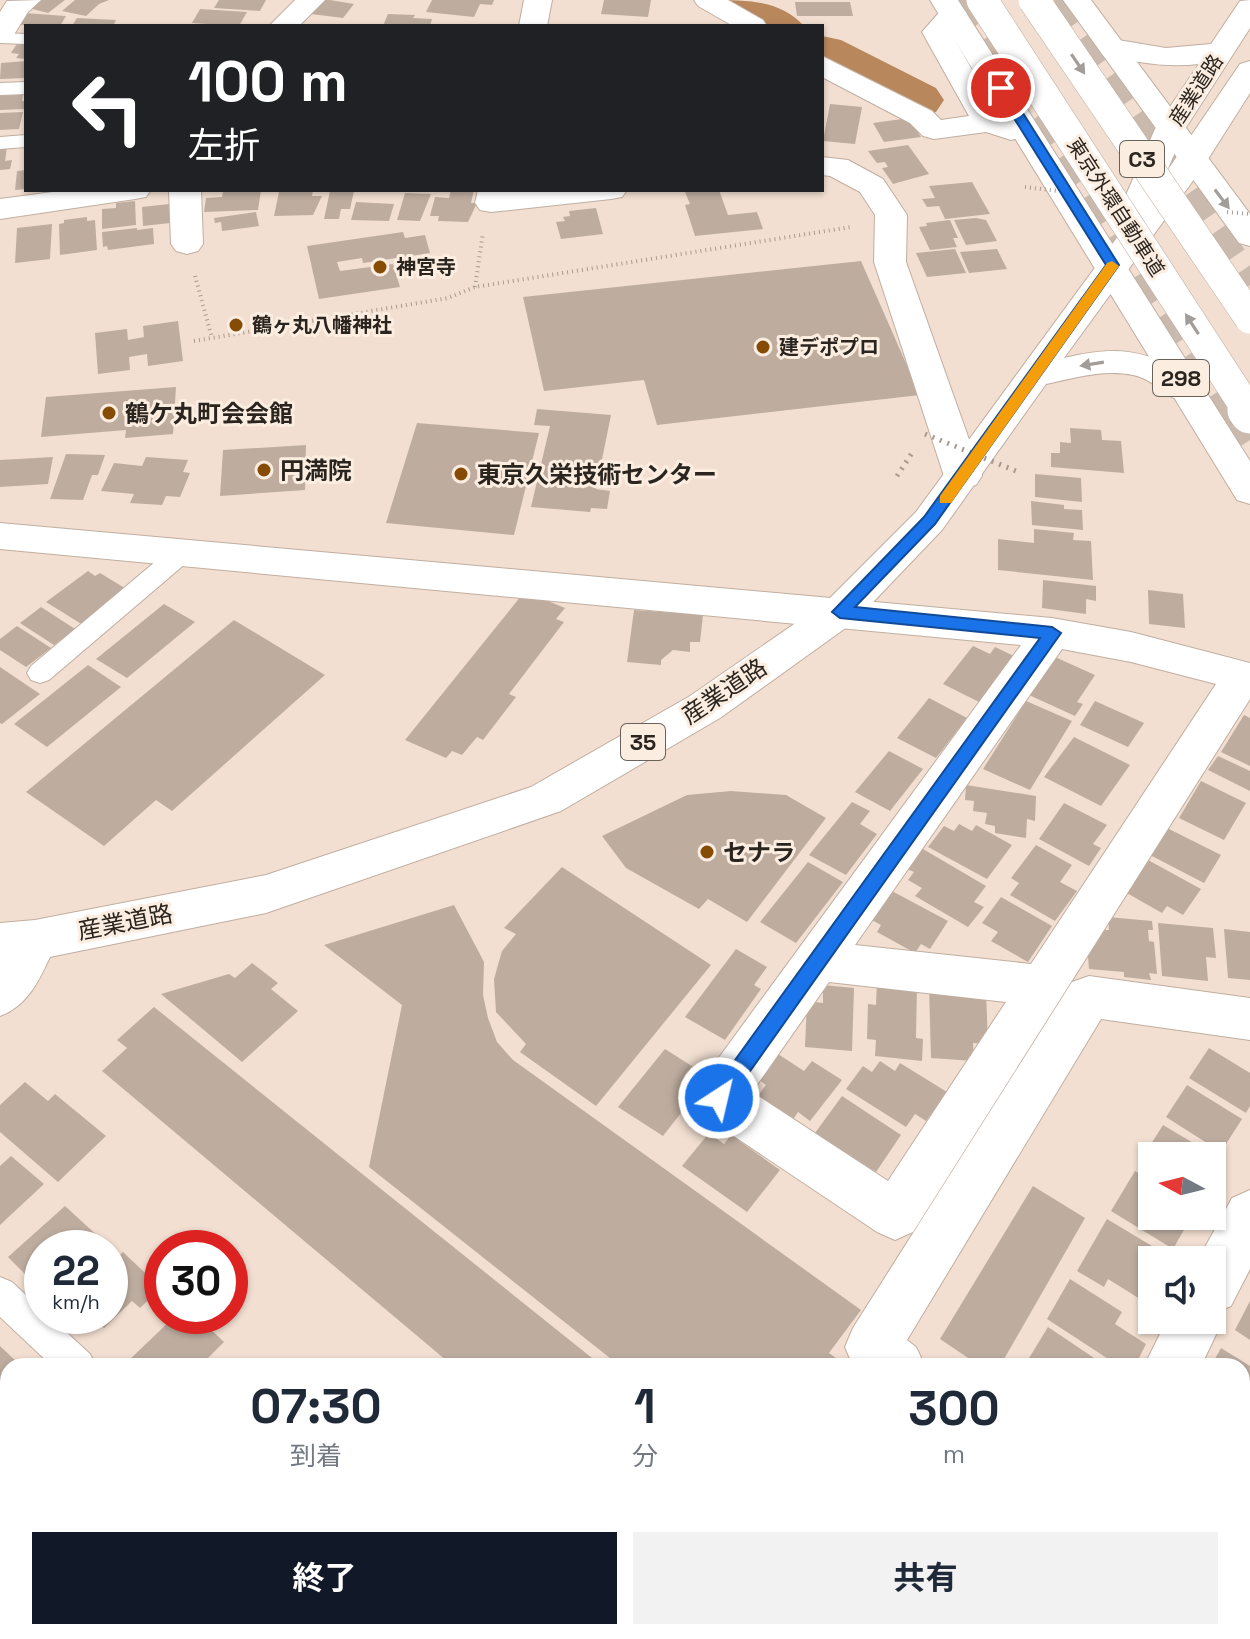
<!DOCTYPE html>
<html lang="ja">
<head>
<meta charset="utf-8">
<style>
	body { margin:0; font-family:"Space Grotesk","Noto Sans JP",sans-serif; background:#f2f2f3; color:#1f2937; height:100vh; display:flex; flex-direction:column; font-size:30px; white-space:nowrap }
	* { box-sizing:border-box; margin:0 }
	p { font-size:26px; color:#747a83 }
	.icon { flex:none; width:44px; height:44px; fill:none; stroke:currentColor; stroke-width:2; stroke-linecap:round; stroke-linejoin:round }
	.map { position:relative; flex:1; overflow:hidden }
	.sheet { position:absolute; left:0px; top:1358px; width:1250px; height:282px; display:flex; flex-direction:column; background:#fff; border-radius:24px 24px 0 0; box-shadow:0 2px 6px #0004 }
	.sheet>* { flex:none }
	.hud { position:absolute; left:24px; top:24px; width:800px; height:168px; border-radius:0px; box-shadow:0 2px 6px #0004; background:#202124; color:#fff; overflow:hidden }
	.needle { width:52px; rotate:277deg }
	.tools { position:absolute; left:1138px; top:1142px; display:grid; gap:16px }
	.tools a { display:grid; place-items:center; width:88px; height:88px; border-radius:0px; background:#fff; box-shadow:0 2px 6px #0004; font-size:40px }
	.speed { position:absolute; left:24px; top:1230px; display:flex; gap:16px; font-size:40px; font-weight:700; text-align:center }
	.speed>* { display:grid; place-content:center; width:104px; height:104px; border-radius:50%; background:#fff; box-shadow:0 2px 6px #0004; line-height:1 }
	.speed small { font-size:20px; font-weight:400 }
	.speed .limit { border:12px solid #d22; background:#fff; color:#111 }
	.pin { position:absolute; display:grid; place-items:center; width:68px; height:68px; color:#fff; margin:-34px; border:4px solid #fff; border-radius:50%; box-shadow:0 2px 8px #0007 }
	.me { position:absolute; width:88px; margin:-44px; rotate:35deg; stroke-linejoin:round; filter:drop-shadow(0 0 6px #0008) }
	.turn { display:flex; align-items:center; gap:28px; height:168px; padding:0 32px; font-size:36px }
	.turn .icon { width:104px; height:104px; stroke-width:2.5 }
	.turn b { display:block; font-size:56px; line-height:68px }
	.eta { display:flex; justify-content:space-evenly; align-items:center; height:136px; text-align:center }
	.eta b { font-size:48px; font-weight:700; line-height:56px }
	.primary-button { display:flex; gap:16px; margin-top:auto; padding:16px 32px }
	.primary-button a { flex:1; height:92px; border-radius:0px; background:#111827; color:#fff; font-size:32px; font-weight:700; line-height:92px; text-align:center }
	.primary-button a+a { background:#f2f2f3; color:#1f2937 }
	.map>svg:first-child { display:block }
</style>
</head>
<body>
<div class="map">
<svg width="1250" height="1639" viewBox="0 0 1250 1639">
	<rect width="100%" height="100%" fill="#f2dfd1"/>
	<g fill="none" stroke-linecap="round" stroke-linejoin="round">
		<g fill="#b9875c" fill-rule="evenodd">
			<path d="M 711,0 C 747,0 781,0 804,26 C 767,26 734,34 711,0 Z"/>
			<polygon points="822,36 841,40 936,88 944,100 936,112 916,117 896,112 822,74"/>
		</g>
	</g>
	<g fill="#bead9f">
		<polygon points="35,0 65,0 48,13 25,7"/>
		<polygon points="75,0 109,0 99,4 86,16 62,11"/>
		<polygon points="219,0 266,0 260,11 214,8"/>
		<polygon points="322,0 330,0 354,4 343,18 311,14"/>
		<polygon points="432,0 494,0 492,5 480,4 474,17 426,12"/>
		<polygon points="604,0 651,0 648,17 601,14"/>
		<polygon points="795,2 850,2 853,16 797,16"/>
		<polygon points="200,9 247,12 239,26 192,23"/>
		<polygon points="24,13 66,16 60,26 16,25"/>
		<polygon points="388,14 415,15 413,18 432,19 430,26 383,26"/>
		<polygon points="77,18 116,20 113,26 72,26"/>
		<polygon points="18,42 26,43 26,59 16,58 19,54 11,53"/>
		<polygon points="26,61 26,78 0,79 1,63"/>
		<polygon points="23,94 22,101 26,101 25,109 0,110 0,96"/>
		<polygon points="830,104 862,107 855,144 823,141"/>
		<polygon points="23,112 19,129 0,130 0,113"/>
		<polygon points="909,118 921,137 884,142 873,123"/>
		<polygon points="908,145 929,174 893,184 882,168 888,167 885,162 877,163 868,151"/>
		<polygon points="0,147 7,147 5,161 12,160 10,169 0,170"/>
		<polygon points="26,170 26,189 15,190 17,171"/>
		<polygon points="972,182 990,214 945,219 939,206 927,207 922,199 935,198 929,186"/>
		<polygon points="261,190 258,210 204,212 206,198 222,197 223,192"/>
		<polygon points="451,190 474,190 471,203 477,203 468,222 438,221 439,216 430,216 435,197 449,198"/>
		<polygon points="719,190 728,215 757,212 763,229 695,236 685,205 690,204 685,192"/>
		<polygon points="313,191 312,196 322,196 313,215 274,216 279,192"/>
		<polygon points="330,191 354,191 350,209 341,209 339,219 324,219"/>
		<polygon points="405,193 431,194 420,221 397,220"/>
		<polygon points="135,201 136,225 102,229 102,209 116,208 116,203"/>
		<polygon points="356,202 394,204 389,221 351,220"/>
		<polygon points="178,203 179,222 143,226 142,207"/>
		<polygon points="596,208 603,234 561,239 556,222 565,221 563,217 570,216 569,211"/>
		<polygon points="256,212 259,226 222,231 221,222 215,223 214,218"/>
		<polygon points="87,217 87,221 95,220 97,250 60,255 59,224 64,223 64,220"/>
		<polygon points="976,218 986,220 997,241 966,245 954,220"/>
		<polygon points="950,220 958,238 953,238 957,247 930,250 919,227 927,226 926,223"/>
		<polygon points="52,224 50,259 15,263 17,228"/>
		<polygon points="137,228 137,230 153,228 154,244 108,250 107,246 103,247 102,232"/>
		<polygon points="403,232 405,238 425,235 430,253 363,263 362,258 337,262 340,271 393,264 400,287 319,299 307,246"/>
		<polygon points="955,249 966,273 927,277 916,253"/>
		<polygon points="997,249 1007,269 969,273 960,252"/>
		<polygon points="861,261 920,395 657,425 644,380 544,391 523,297"/>
		<polygon points="178,321 183,361 148,366 147,354 129,357 130,370 98,374 95,333 127,329 128,340 144,337 143,326"/>
		<polygon points="176,387 173,434 125,438 126,430 41,437 46,397"/>
		<polygon points="537,409 611,415 596,489 610,491 607,509 591,508 590,512 531,507 550,426 534,425"/>
		<polygon points="417,423 539,433 514,535 386,523"/>
		<polygon points="1070,428 1101,430 1102,440 1121,441 1124,473 1051,467 1051,453 1060,453 1060,442 1071,443"/>
		<polygon points="306,445 305,490 220,496 223,450"/>
		<polygon points="66,454 105,455 98,475 92,475 83,500 50,499"/>
		<polygon points="53,457 48,484 0,487 0,460"/>
		<polygon points="146,457 188,460 183,472 190,473 180,497 166,496 162,505 130,503 134,494 101,491 114,463 142,466"/>
		<polygon points="1035,474 1081,478 1082,502 1035,497"/>
		<polygon points="1031,501 1064,505 1064,509 1082,510 1083,530 1032,525"/>
		<polygon points="1034,529 1074,533 1073,540 1091,541 1093,580 998,570 998,539 1034,543"/>
		<polygon points="88,571 95,576 100,573 128,590 83,625 46,602"/>
		<polygon points="1043,580 1096,586 1096,601 1086,599 1086,614 1042,608"/>
		<polygon points="1148,590 1183,594 1185,628 1149,624"/>
		<polygon points="531,594 565,608 556,619 564,622 509,694 516,697 483,740 477,737 462,755 452,751 446,758 405,740 521,596 528,599"/>
		<polygon points="164,604 195,622 127,678 96,659"/>
		<polygon points="41,607 75,629 54,645 20,623"/>
		<polygon points="634,610 703,615 700,642 690,642 690,652 673,650 661,660 661,665 627,662"/>
		<polygon points="234,620 325,675 172,811 156,800 104,846 26,792"/>
		<polygon points="17,626 51,648 26,667 0,650 0,639"/>
		<polygon points="973,646 990,654 995,647 1014,656 979,702 943,684"/>
		<polygon points="1055,657 1095,675 1077,702 1083,704 1075,716 1029,695"/>
		<polygon points="88,665 121,687 47,747 14,724"/>
		<polygon points="0,667 40,694 2,724 0,723"/>
		<polygon points="929,698 967,718 936,758 897,738"/>
		<polygon points="1026,701 1072,721 1030,790 983,769"/>
		<polygon points="1095,701 1144,723 1128,747 1080,725"/>
		<polygon points="1244,715 1250,718 1250,766 1221,752"/>
		<polygon points="1074,737 1130,765 1101,806 1044,777"/>
		<polygon points="889,751 923,769 890,811 855,792"/>
		<polygon points="1218,756 1250,771 1250,791 1208,770"/>
		<polygon points="1201,781 1246,803 1224,840 1179,818"/>
		<polygon points="966,785 1036,796 1035,821 1027,819 1026,838 995,833 995,826 985,824 987,813 973,811 974,801 965,800"/>
		<polygon points="731,791 786,795 826,818 747,922 708,899 699,909 626,868 602,836 687,795"/>
		<polygon points="852,802 870,811 860,824 877,834 846,875 809,855"/>
		<polygon points="1064,803 1107,825 1093,844 1101,848 1089,866 1039,839"/>
		<polygon points="959,824 972,831 976,825 1012,845 987,879 928,847 944,826 954,831"/>
		<polygon points="1167,828 1221,855 1204,883 1150,855"/>
		<polygon points="1036,845 1072,865 1060,882 1077,891 1055,921 1010,895 1019,883 1011,878"/>
		<polygon points="923,849 986,886 974,902 984,907 968,927 915,896 922,888 908,880 914,872 907,869"/>
		<polygon points="1148,860 1201,889 1183,915 1167,906 1162,913 1125,892"/>
		<polygon points="808,862 843,882 796,943 760,922"/>
		<polygon points="562,867 711,965 596,1106 520,1052 526,1044 496,1012 494,979 502,951 516,934 504,928"/>
		<polygon points="890,890 948,921 930,949 921,944 915,953 877,932 881,925 870,919"/>
		<polygon points="1001,897 1052,926 1028,962 991,941 998,932 982,923"/>
		<polygon points="454,905 484,962 483,995 488,1018 497,1042 513,1060 861,1310 829,1353 847,1366 620,1366 369,1167 402,1005 324,945"/>
		<polygon points="1108,917 1152,921 1153,930 1148,930 1149,941 1154,942 1157,974 1149,973 1151,980 1124,977 1124,972 1089,969 1087,944 1096,945 1095,930 1109,930"/>
		<polygon points="1158,923 1213,928 1216,958 1206,957 1208,981 1162,976"/>
		<polygon points="1224,929 1250,932 1250,980 1228,978"/>
		<polygon points="736,949 767,967 754,985 761,989 725,1040 685,1017"/>
		<polygon points="252,963 278,983 271,989 298,1011 242,1062 161,994 229,974 235,978"/>
		<polygon points="877,981 917,985 916,1038 923,1039 922,1061 875,1056 876,1040 867,1039 868,1004 876,1005"/>
		<polygon points="823,985 854,988 852,1051 805,1047 807,1001 823,1003"/>
		<polygon points="929,987 986,991 988,1044 973,1043 974,1061 931,1058"/>
		<polygon points="154,1007 602,1366 453,1366 102,1071 127,1048 117,1040"/>
		<polygon points="1209,1048 1250,1073 1250,1106 1246,1113 1189,1078"/>
		<polygon points="665,1049 709,1077 663,1136 618,1107"/>
		<polygon points="778,1054 804,1071 812,1061 842,1080 810,1121 798,1112 792,1121 757,1097 766,1085 758,1079"/>
		<polygon points="880,1061 895,1071 900,1063 947,1092 926,1121 915,1114 906,1127 846,1089 863,1066 872,1072"/>
		<polygon points="25,1082 48,1101 55,1094 106,1136 58,1182 0,1132 0,1105"/>
		<polygon points="1187,1085 1242,1119 1221,1152 1166,1117"/>
		<polygon points="842,1096 901,1135 876,1172 815,1133"/>
		<polygon points="1163,1125 1222,1160 1212,1178 1212,1156 1152,1156 1152,1171 1139,1163"/>
		<polygon points="709,1133 724,1144 731,1135 780,1170 747,1212 682,1166"/>
		<polygon points="11,1156 44,1184 0,1225 0,1166"/>
		<polygon points="1135,1171 1152,1181 1152,1216 1192,1216 1173,1249 1111,1211"/>
		<polygon points="1033,1186 1085,1218 1000,1366 980,1366 940,1339"/>
		<polygon points="65,1206 101,1239 92,1248 42,1248 42,1291 8,1257"/>
		<polygon points="1107,1219 1172,1258 1152,1260 1152,1297 1148,1304 1108,1279 1104,1287 1077,1271"/>
		<polygon points="123,1252 161,1288 140,1308 132,1301 104,1328 91,1316 110,1316 110,1265"/>
		<polygon points="1070,1279 1122,1312 1115,1324 1146,1344 1135,1366 1119,1366 1047,1319"/>
		<polygon points="1250,1301 1250,1340 1235,1330"/>
		<polygon points="175,1316 197,1316 224,1342 200,1366 128,1366 126,1363"/>
		<polygon points="1048,1327 1106,1366 1030,1366 1026,1363"/>
		<polygon points="0,1346 21,1366 8,1366 8,1508 0,1500"/>
		<polygon points="1221,1348 1250,1366 1248,1502 1242,1498 1242,1366 1211,1366"/>
		<polygon points="0,1519 8,1528 8,1539 0,1547"/>
		<polygon points="8,1587 8,1625 0,1616 0,1595"/>
		<polygon points="14,1632 71,1632 64,1639 21,1639"/>
		<polygon points="130,1632 289,1632 283,1639 137,1639"/>
		<polygon points="790,1632 872,1632 868,1639 799,1639"/>
		<polygon points="905,1632 938,1632 948,1639 901,1639"/>
		<polygon points="955,1632 1122,1632 1119,1639 964,1639"/>
	</g>
	<g fill="none" stroke-linecap="round" stroke-linejoin="round">
		<g stroke="#cabaad" stroke-width="31" stroke-dasharray="31 16" stroke-linecap="butt">
			<polyline points="958,0 1223,412"/>
			<polyline points="1055,0 1250,285"/>
		</g>
		<polyline stroke="#cabaad" stroke-width="41" stroke-dasharray="41 20" stroke-linecap="butt" points="1221,410 1250,454"/>
		<defs>
			<g id="service">
				<polygon points="0,33 26,34 26,44 0,43"/>
				<polygon points="26,82 26,94 0,95 0,83"/>
				<polygon points="26,135 26,147 0,149 0,137"/>
				<polygon points="183,543 192,546 195,552 192,558 49,680 40,683 31,680 27,673 31,666 174,546"/>
				<polygon points="0,1277 12,1282 42,1310 42,1316 49,1316 90,1354 96,1366 52,1366 0,1317"/>
				<polygon points="347,1632 390,1632 393,1639 350,1639"/>
			</g>
			<g id="minor">
				<polygon points="41,0 28,12 10,41 0,43 0,12 7,1"/>
				<polygon points="295,0 325,0 299,26 269,26"/>
				<polygon points="524,0 552,0 547,26 519,26"/>
				<polygon points="694,0 728,0 763,20 767,26 733,26 698,6"/>
				<polygon points="953,6 963,8 967,14 951,33 999,117 1022,125 1026,131 1022,137 1011,140 986,132 934,139 923,136 910,123 822,77 822,56 932,111 941,120 969,116 922,32 943,8"/>
				<polygon points="822,157 848,160 883,179 907,215 906,262 982,476 976,485 963,488 950,485 944,476 874,262 875,215 860,192 830,176 822,175"/>
				<polygon points="68,190 151,190 146,197 135,199 0,219 0,199"/>
				<polygon points="169,190 201,190 203,244 198,251 187,254 176,251 171,244"/>
				<polygon points="478,190 627,190 622,197 611,199 491,212 480,210 475,203"/>
				<path d="M 0,523 L 1052,618 L 1131,632 L 1250,663 L 1250,699 L 913,1232 L 895,1240 L 877,1232 L 701,1114 L 694,1098 L 701,1082 L 1021,645 L 0,549 ZM 1062,649 L 1131,662 L 1216,684 L 1031,964 L 855,945 ZM 829,982 L 1006,1002 L 888,1181 L 752,1092 Z"/>
				<path d="M 35,920 L 51,926 L 58,940 C 43,970 33,1004 0,1016 L 0,960 L 19,926 Z"/>
				<polygon points="1089,976 1250,998 1250,1040 1101,1019 907,1340 916,1347 925,1366 853,1366 845,1347 853,1328 1072,982"/>
				<polygon points="1250,1190 1250,1269 1231,1306 1219,1311 1223,1320 1201,1366 1144,1366 1167,1320 1212,1320 1212,1260 1198,1260 1232,1198"/>
				<polygon points="1242,1587 1250,1590 1250,1639 1222,1639 1218,1632 1242,1632"/>
			</g>
			<path id="primary" d="M 1250,0 L 1250,28 L 1185,129 L 1167,171 L 1240,64 L 1250,61 L 1250,93 L 1203,167 L 1064,358 C 1112,347 1140,347 1183,373 C 1193,379 1201,383 1207,392 L 1202,400 C 1169,409 1160,380 1133,375 C 1103,369 1075,378 1046,384 L 942,530 L 854,622 L 720,718 L 561,811 L 266,913 L 35,960 L 0,963 L 0,923 L 35,920 L 266,875 L 531,787 L 690,696 L 826,602 L 916,512 L 1135,213 L 1127,211 L 1122,204 L 1155,129 L 1199,64 C 1165,68 1134,62 1102,54 L 1098,48 L 1102,42 L 1112,39 L 1166,48 L 1211,44 L 1240,1 Z"/>
			<g id="trunk">
				<polygon points="930,0 958,0 1250,461 1250,504 1237,500"/>
				<polygon points="1063,0 1091,0 1250,214 1250,246 1239,243"/>
			</g>
		</defs>
		<use href="#service" stroke="#c0aea0" stroke-width="2"/>
		<use href="#minor" stroke="#c0aea0" stroke-width="2"/>
		<use href="#primary" stroke="#c0aea0" stroke-width="2"/>
		<use href="#trunk" stroke="#c0aea0" stroke-width="2"/>
		<g stroke="#a89a8f" stroke-width="4" stroke-dasharray="1 4" stroke-linecap="butt">
			<polyline points="195,276 212,338"/>
			<polyline points="475,287 483,233"/>
			<polyline points="194,341 448,298 475,287 851,227"/>
		</g>
		<polyline stroke="#a89a8f" stroke-width="5" stroke-dasharray="2 6" stroke-linecap="butt" points="897,476 912,453"/>
		<use href="#service" fill="#fff" fill-rule="evenodd"/>
		<use href="#minor" fill="#fff" fill-rule="evenodd"/>
		<use href="#primary" fill="#fff" fill-rule="evenodd"/>
		<use href="#trunk" fill="#fff" fill-rule="evenodd"/>
		<defs>
			<g id="motorway-bridge-far1">
				<polyline points="982,0 1249,412"/>
				<polyline points="1034,0 1250,318"/>
			</g>
			<polyline id="motorway-bridge" points="1248,410 1250,413"/>
		</defs>
		<use href="#motorway-bridge-far1" stroke="#c0aea0" stroke-width="32" stroke-linecap="butt"/>
		<use href="#motorway-bridge" stroke="#c0aea0" stroke-width="43" stroke-linecap="butt"/>
		<g stroke="#a89a8f" stroke-width="4" stroke-dasharray="1 4" stroke-linecap="butt">
			<polyline points="1025,187 1058,191"/>
			<polyline points="1227,212 1250,214"/>
		</g>
		<polyline stroke="#a89a8f" stroke-width="5" stroke-dasharray="2 6" stroke-linecap="butt" points="925,434 1016,471"/>
		<use href="#motorway-bridge-far1" stroke="#fff" stroke-width="31"/>
		<use href="#motorway-bridge" stroke="#fff" stroke-width="41"/>
	</g>
	<defs><path id="oneway-solid" d="M-6-.8H1V-3.2L6.5 0L1 3.2V.8H-6Z" transform="scale(2)"/></defs>
	<g fill="#a09d9a">
		<use href="#oneway-solid" transform="translate(1078 64) rotate(56)"/>
		<use href="#oneway-solid" transform="translate(1222 199) rotate(53)"/>
		<use href="#oneway-solid" transform="translate(1192 324) rotate(-123)"/>
		<use href="#oneway-solid" transform="translate(1092 364) rotate(171)"/>
	</g>
	<polygon fill="#1a73e8" stroke="#114b97" stroke-width="2" points="1001,85 1007,88 1119,265 935,524 855,607 1052,627 1061,633 726,1105 719,1108 712,1105 709,1098 712,1092 1040,638 840,618 832,612 924,517 1106,265 995,88"/>
	<polygon fill="#f59e0b" points="1112,261 1119,266 951,503 940,503 940,496 1107,263"/>
	<g fill="#864b05" stroke="#fcede1" stroke-width="3">
		<circle cx="380" cy="267" r="8"/>
		<circle cx="236" cy="325" r="8"/>
		<circle cx="763" cy="347" r="8"/>
		<circle cx="109" cy="413" r="8"/>
		<circle cx="264" cy="470" r="8"/>
		<circle cx="461" cy="474" r="8"/>
		<circle cx="707" cy="852" r="8"/>
	</g>
	<g text-anchor="middle" dominant-baseline="central" stroke-width="6" stroke-linejoin="round" paint-order="stroke">
		<g font-size="20" fill="#2b251f" stroke="#fcede1">
			<text transform="translate(1196 90) rotate(-57)">産業道路</text>
			<text transform="translate(1116 207) rotate(57)">東京外環自動車道</text>
		</g>
		<g font-size="20" font-weight="bold" fill="#2b251f" stroke="#fcede1" text-anchor="start">
			<text x="396" y="267">神宮寺</text>
			<text x="252" y="325">鶴ヶ丸八幡神社</text>
			<text x="779" y="347">建デポプロ</text>
		</g>
		<g fill="#fcede1" stroke="#6a6159" stroke-width="2">
			<rect x="1120" y="141" width="44" height="36" rx="6"/>
			<rect x="1153" y="360" width="56" height="36" rx="6"/>
			<rect x="621" y="724" width="44" height="36" rx="6"/>
		</g>
		<g font-size="22" font-weight="bold" fill="#2b251f">
			<text x="1142" y="159">C3</text>
			<text x="1181" y="378">298</text>
			<text x="643" y="742">35</text>
		</g>
		<g font-size="24" font-weight="bold" fill="#2b251f" stroke="#fcede1" text-anchor="start">
			<text x="125" y="413">鶴ケ丸町会会館</text>
			<text x="280" y="470">円満院</text>
			<text x="477" y="474">東京久栄技術センター</text>
			<text x="723" y="852">セナラ</text>
		</g>
		<g font-size="24" fill="#2b251f" stroke="#fcede1">
			<text transform="translate(724 691) rotate(-34)">産業道路</text>
			<text transform="translate(125 922) rotate(-11)">産業道路</text>
		</g>
	</g>
</svg>
<div class="tools">
<a><svg class="needle" viewBox="-14 -14 28 28"><path d="M0-13l5 13h-10z" fill="#e53935"/><path d="M0 13l5-13h-10z" fill="#747a83"/></svg></a>
<a><svg class="icon" aria-label="sound" viewBox="0 0 24 24"><path d="M4 9h4l5-4v14l-5-4H4zM17 9q2 3 0 6"/></svg></a>
</div>
<div class="speed"><div>22<small>km/h</small></div><div class="limit">30</div></div>
<div class="pin" style="left:1001px;top:88px;background:#d93025"><svg class="icon" aria-label="arrive" viewBox="0 0 24 24"><path d="M6 21V4h12l-3 4 3 4H6"/></svg></div>
<svg class="me" style="left:719px;top:1098px" viewBox="-20 -20 40 40"><circle r="17" fill="#1a73e8" stroke="#fff" stroke-width="3"/><path d="M0-11L8 9 0 5-8 9z" fill="#fff"/></svg>
<div class="hud">
<div class="turn"><svg class="icon" aria-label="left" viewBox="0 0 24 24"><path d="M17 20v-9H6M10 6l-5 5 5 5"/></svg><div><b>100 m</b>左折</div></div>
</div>
<section class="sheet">
<div class="eta">
<div><b>07:30</b><p>到着</p></div>
<div><b>1</b><p>分</p></div>
<div><b>300</b><p>m</p></div>
</div>
<div class="primary-button"><a>終了</a><a>共有</a></div>
</section>
</div>
</body>
</html>
